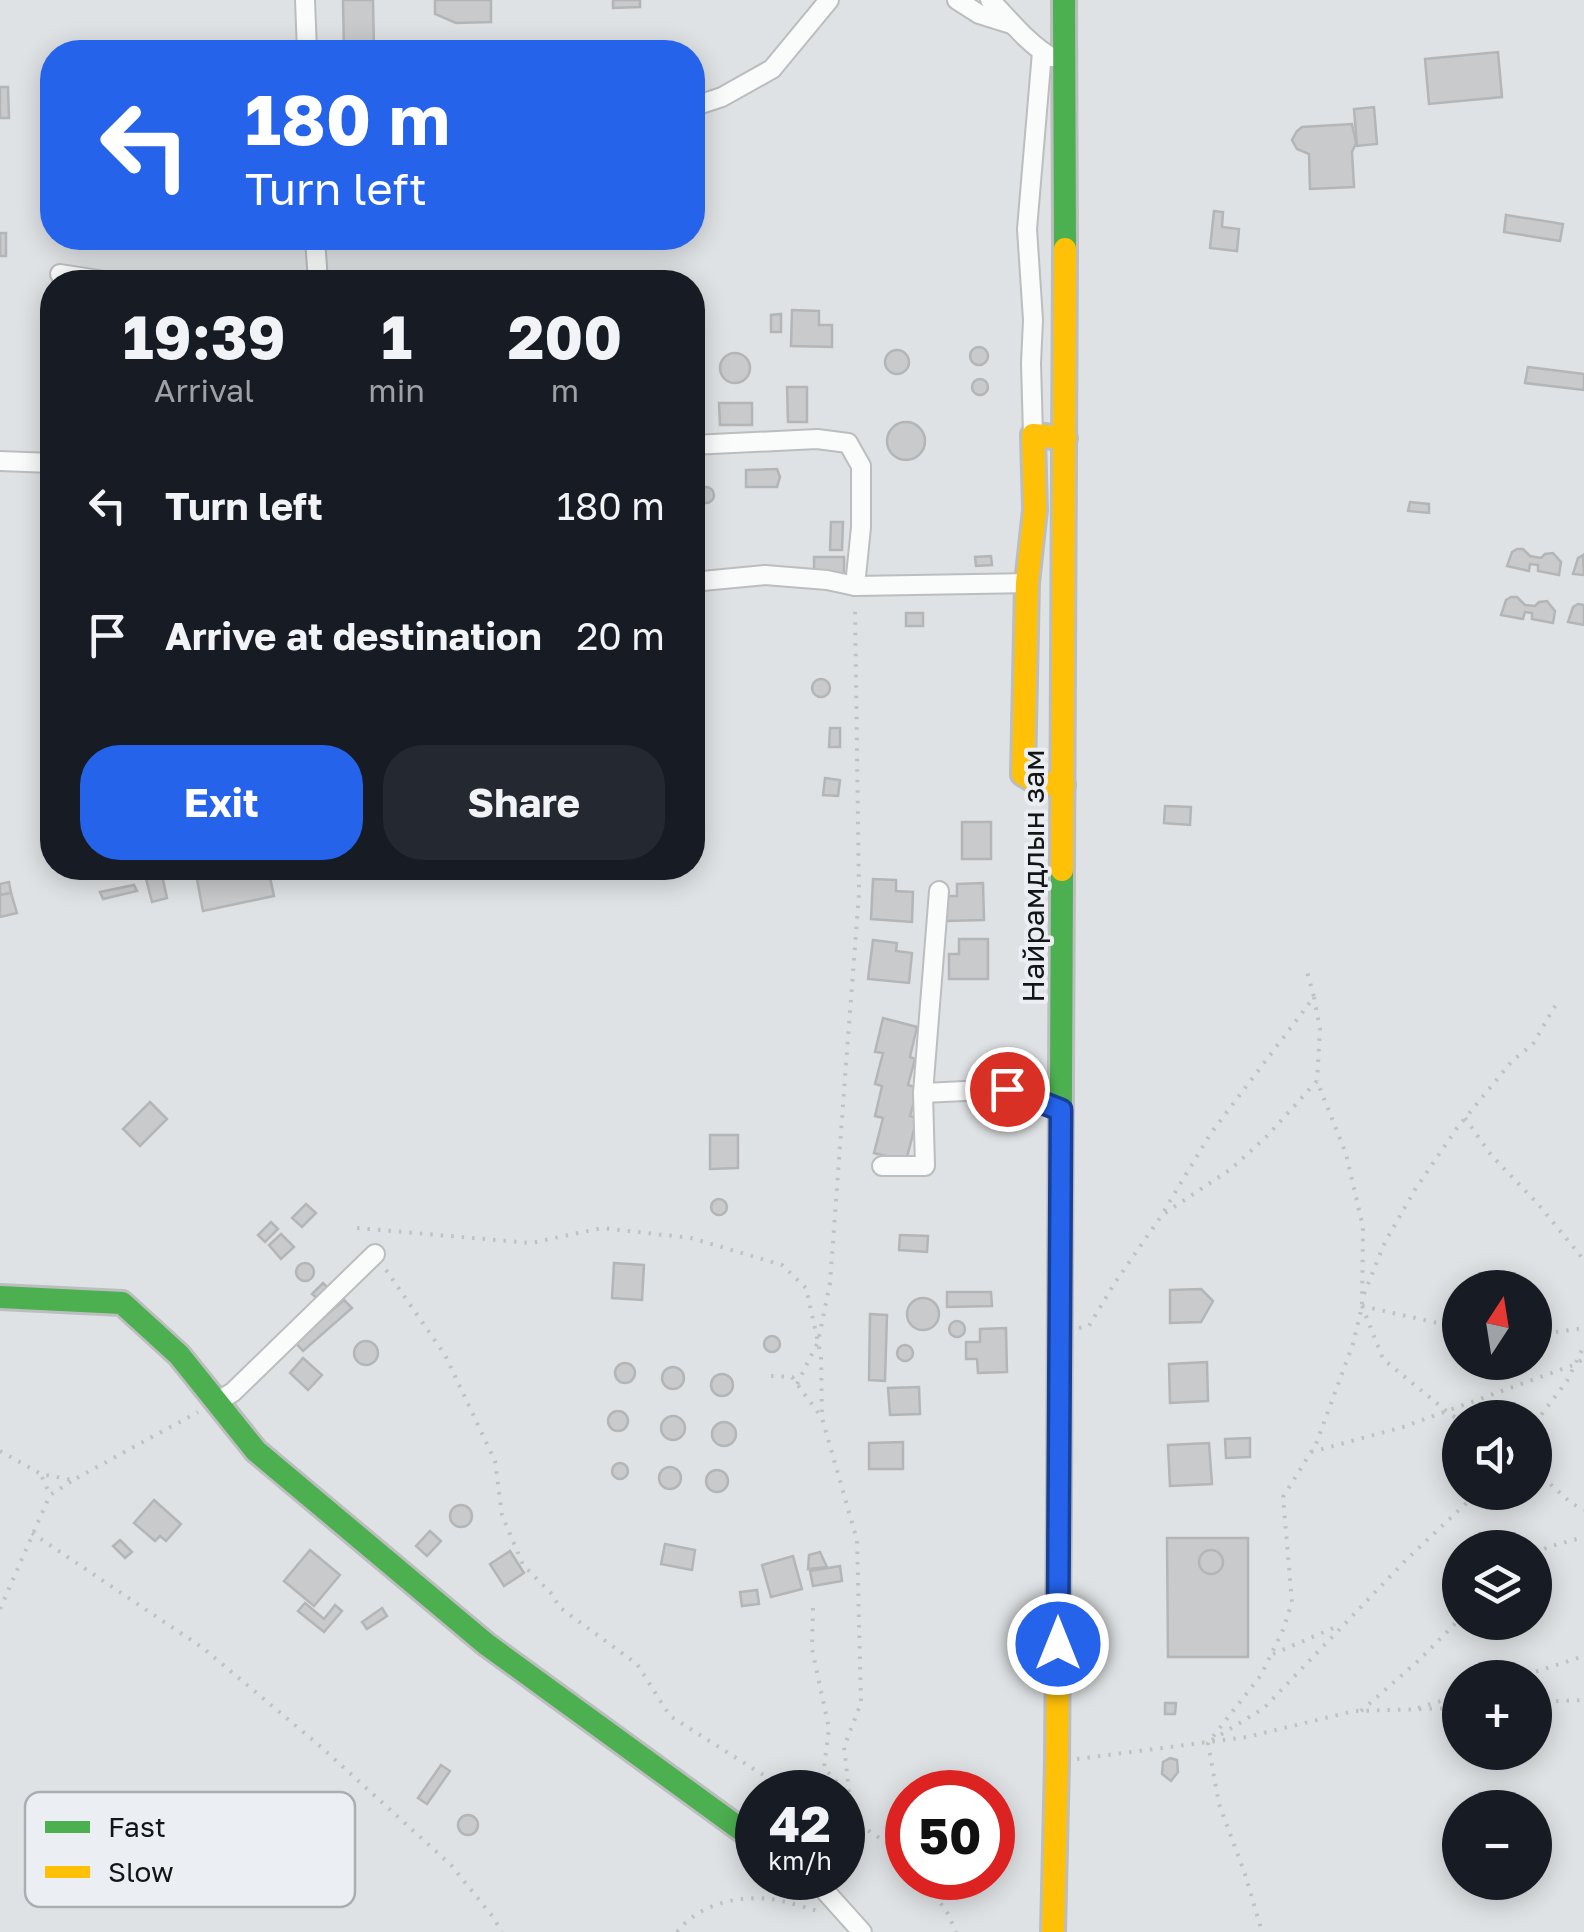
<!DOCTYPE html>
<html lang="en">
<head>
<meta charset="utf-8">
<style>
	body { margin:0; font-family:"Golos Text",sans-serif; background:#242831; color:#f1f3f6; height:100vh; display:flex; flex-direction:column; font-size:38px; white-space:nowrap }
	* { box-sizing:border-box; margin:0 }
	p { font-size:32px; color:#9ea1a6 }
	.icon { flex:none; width:55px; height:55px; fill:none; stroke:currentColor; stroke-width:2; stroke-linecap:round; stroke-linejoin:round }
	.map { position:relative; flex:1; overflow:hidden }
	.side { position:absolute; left:40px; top:270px; width:665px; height:610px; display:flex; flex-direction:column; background:#171b24; border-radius:40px; box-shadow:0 5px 25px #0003 }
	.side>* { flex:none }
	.guide { position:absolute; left:40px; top:40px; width:665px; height:210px; border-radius:40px; box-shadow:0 5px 25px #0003; background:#2563eb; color:#fff; overflow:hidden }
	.needle { width:65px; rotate:12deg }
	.controls { position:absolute; left:1442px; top:1270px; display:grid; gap:20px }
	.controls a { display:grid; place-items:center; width:110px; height:110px; border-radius:50%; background:#171b24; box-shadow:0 5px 25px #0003; font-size:50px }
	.speed { position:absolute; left:735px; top:1770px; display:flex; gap:20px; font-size:50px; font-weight:700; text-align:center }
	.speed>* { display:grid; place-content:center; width:130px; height:130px; border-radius:50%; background:#171b24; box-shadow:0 5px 25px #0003; line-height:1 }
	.speed small { font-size:25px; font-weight:400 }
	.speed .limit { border:15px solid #d22; background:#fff; color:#111 }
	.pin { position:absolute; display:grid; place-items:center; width:85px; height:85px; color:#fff; margin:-42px; border:5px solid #fff; border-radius:50%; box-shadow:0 2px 10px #0007 }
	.me { position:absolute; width:110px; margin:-55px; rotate:0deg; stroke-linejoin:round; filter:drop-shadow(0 0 8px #0008) }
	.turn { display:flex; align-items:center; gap:35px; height:210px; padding:0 40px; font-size:45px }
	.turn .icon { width:130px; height:130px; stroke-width:2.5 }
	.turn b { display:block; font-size:70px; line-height:85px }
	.eta { display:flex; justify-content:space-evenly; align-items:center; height:170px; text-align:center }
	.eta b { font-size:60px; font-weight:700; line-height:70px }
	.primary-button { display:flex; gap:20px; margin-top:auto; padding:20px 40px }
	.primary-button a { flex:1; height:115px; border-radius:40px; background:#2563eb; color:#fff; font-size:40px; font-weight:700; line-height:115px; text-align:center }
	.primary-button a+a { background:#242831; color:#f1f3f6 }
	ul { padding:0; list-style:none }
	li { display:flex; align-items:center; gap:30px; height:130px; padding:0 40px }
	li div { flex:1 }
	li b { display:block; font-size:38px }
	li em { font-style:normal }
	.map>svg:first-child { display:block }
</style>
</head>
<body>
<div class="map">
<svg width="1584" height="1932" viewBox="0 0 1584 1932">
	<rect width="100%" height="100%" fill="#dfe2e4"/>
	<g fill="#c9cacc" stroke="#b4b5b7" stroke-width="2.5">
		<polygon points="343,0 373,0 374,52 344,52"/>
		<polygon points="435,0 491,0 491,22 456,23 435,14"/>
		<polygon points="613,0 640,0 640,7 613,8"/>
		<polygon points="1498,52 1502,97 1429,104 1425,59"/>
		<polygon points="0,87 8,87 9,118 0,118"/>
		<polygon points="1374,107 1377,144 1357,146 1354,109"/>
		<polygon points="1352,124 1356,143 1352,152 1354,187 1310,189 1309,154 1297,149 1292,140 1297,131 1302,127"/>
		<polygon points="1214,211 1223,212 1222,227 1239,229 1237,251 1210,248"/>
		<polygon points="1506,215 1563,224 1560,241 1504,232"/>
		<rect x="0" y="233" width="6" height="23"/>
		<polygon points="525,271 535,274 538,282 517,282 520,274"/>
		<polygon points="792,310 819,311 819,325 832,325 832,347 791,346"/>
		<polygon points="781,314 781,332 771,332 771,315"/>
		<circle cx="979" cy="356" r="9"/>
		<circle cx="897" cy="362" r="12"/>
		<circle cx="735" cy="368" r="15"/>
		<polygon points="1528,367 1584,374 1584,390 1525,383"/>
		<circle cx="980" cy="387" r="8"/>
		<polygon points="787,387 807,387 807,422 788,422"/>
		<polygon points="719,403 752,403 752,425 720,425"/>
		<circle cx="906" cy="441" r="19"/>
		<polygon points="777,469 780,477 777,487 746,487 746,470"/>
		<circle cx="706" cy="495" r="8"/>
		<polygon points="1410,502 1429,504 1429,513 1408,511"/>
		<polygon points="831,522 843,522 842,550 830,550"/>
		<polygon points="1517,549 1523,549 1530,556 1541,558 1545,554 1553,553 1561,562 1559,575 1538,571 1538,565 1530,564 1529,571 1507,566 1512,552"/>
		<polygon points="1583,555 1584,575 1573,574 1578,558"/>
		<polygon points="991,556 992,565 976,566 975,557"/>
		<polygon points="814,557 844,557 844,573 814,574"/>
		<polygon points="1511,597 1517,597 1525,605 1535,606 1539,602 1547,601 1555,611 1553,623 1532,619 1532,613 1525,612 1523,619 1501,615 1506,600"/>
		<polygon points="1578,604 1584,605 1584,625 1568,622 1573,607"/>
		<rect x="906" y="613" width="17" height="13"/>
		<circle cx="821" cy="688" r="9"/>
		<polygon points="830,728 840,728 840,747 829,747"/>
		<polygon points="825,778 840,780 838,796 823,795"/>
		<polygon points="1165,806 1191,807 1190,825 1164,823"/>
		<rect x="962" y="822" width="29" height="37"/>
		<polygon points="204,868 268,868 274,896 203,911 195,869"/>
		<polygon points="162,875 167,898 152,902 146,879"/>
		<polygon points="873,879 896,880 896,891 913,892 912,922 871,919"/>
		<polygon points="9,882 11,893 0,895 0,884"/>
		<polygon points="983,883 984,920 946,921 945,896 957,896 957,884"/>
		<polygon points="134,885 137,891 103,899 100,892"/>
		<polygon points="11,893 17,913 0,917 0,895"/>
		<polygon points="959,939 988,939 988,979 949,979 949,954 959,954"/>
		<polygon points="873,940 897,943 896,951 912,953 909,983 868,979"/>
		<polygon points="883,1018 917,1027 910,1057 915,1059 908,1085 918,1088 910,1116 917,1118 906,1161 874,1153 883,1118 875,1116 882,1086 875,1084 883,1053 875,1052"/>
		<polygon points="150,1102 167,1119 140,1146 123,1129"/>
		<polygon points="990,1110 1001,1111 1000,1122 989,1120"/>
		<polygon points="710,1135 738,1135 738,1168 710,1169"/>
		<circle cx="719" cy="1207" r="8"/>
		<polygon points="306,1204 316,1213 302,1227 292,1218"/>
		<polygon points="271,1222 278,1229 265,1242 258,1235"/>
		<polygon points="281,1234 294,1247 281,1259 269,1245"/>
		<polygon points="900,1235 928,1236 927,1252 899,1250"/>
		<circle cx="305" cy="1272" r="9"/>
		<polygon points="614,1263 644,1265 642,1300 612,1298"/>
		<polygon points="323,1283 328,1288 317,1298 312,1294"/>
		<polygon points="1201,1289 1213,1301 1201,1322 1170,1323 1170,1290"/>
		<polygon points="947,1292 991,1292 992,1306 947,1307"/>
		<circle cx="923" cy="1314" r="16"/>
		<polygon points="344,1300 352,1308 303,1351 295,1342"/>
		<polygon points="870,1314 887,1315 885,1381 869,1380"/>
		<circle cx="957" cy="1329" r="8"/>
		<polygon points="1006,1328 1007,1372 978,1373 977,1359 966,1359 966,1342 980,1342 980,1329"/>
		<circle cx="772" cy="1344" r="8"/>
		<circle cx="366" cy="1353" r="12"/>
		<circle cx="905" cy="1353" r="8"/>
		<polygon points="303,1358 322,1375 308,1390 290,1373"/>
		<polygon points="1207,1362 1208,1401 1170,1403 1169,1364"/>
		<circle cx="625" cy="1373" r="10"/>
		<circle cx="673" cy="1378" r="11"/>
		<circle cx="722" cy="1385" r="11"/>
		<polygon points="919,1387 920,1414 890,1415 888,1388"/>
		<circle cx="618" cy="1421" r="10"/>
		<circle cx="673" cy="1428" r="12"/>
		<circle cx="724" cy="1434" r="12"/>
		<polygon points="1250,1438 1250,1457 1226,1458 1225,1439"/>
		<polygon points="903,1442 903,1469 869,1469 869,1443"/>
		<polygon points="1209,1443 1212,1484 1170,1486 1168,1445"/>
		<circle cx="620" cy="1471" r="8"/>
		<circle cx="670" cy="1478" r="11"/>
		<circle cx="717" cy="1481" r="11"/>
		<polygon points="154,1500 181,1524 166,1541 160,1536 155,1541 134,1523"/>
		<circle cx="461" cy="1516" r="11"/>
		<polygon points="430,1531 441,1541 427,1556 416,1546"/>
		<polygon points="1167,1538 1248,1538 1248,1657 1168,1657"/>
		<polygon points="120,1540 132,1552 125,1558 113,1546"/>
		<polygon points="665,1544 695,1550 692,1570 661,1564"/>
		<circle cx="1211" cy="1562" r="12"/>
		<polygon points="310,1550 340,1575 314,1606 284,1581"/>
		<polygon points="510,1551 524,1573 504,1586 490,1564"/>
		<polygon points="820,1552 827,1567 808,1569 809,1555"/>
		<polygon points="793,1556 802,1589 771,1597 762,1565"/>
		<polygon points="840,1566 842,1581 813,1586 810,1571"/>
		<polygon points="757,1590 759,1604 742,1606 740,1592"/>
		<polygon points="305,1603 324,1619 335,1605 342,1611 324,1632 298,1611"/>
		<polygon points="382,1608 387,1616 367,1629 362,1622"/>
		<polygon points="1165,1703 1176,1703 1175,1714 1165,1714"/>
		<polygon points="1170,1758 1177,1760 1178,1772 1171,1781 1162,1774 1163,1762"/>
		<polygon points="441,1765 450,1771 427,1804 418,1798"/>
		<circle cx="468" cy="1825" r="10"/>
	</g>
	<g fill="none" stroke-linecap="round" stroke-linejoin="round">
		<defs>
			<g id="street">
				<polyline points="305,0 307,52"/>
				<polyline points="957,0 979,14 1011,24"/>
				<path d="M 990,0 C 1009,19 1027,43 1051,57"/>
				<polyline points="692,107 722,97 772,69 829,0"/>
				<polyline points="315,238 318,282"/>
				<polyline points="60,274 111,282"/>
				<polyline points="1033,435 1031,363 1033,320 1027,229 1042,52"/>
				<polyline points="692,445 817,439 848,443 861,466 861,527 855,586"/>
				<polyline points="0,461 52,463"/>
				<polyline points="692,582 765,575 827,580 855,586 1027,583"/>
				<polyline points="923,1093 1007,1089 1061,1109"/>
				<polyline points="882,1166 925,1166 923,1093 939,891"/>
				<polyline points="215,1403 233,1392 375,1254"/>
				<polyline points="810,1878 817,1882 862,1932"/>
			</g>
			<g id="fast">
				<polyline points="1064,0 1065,249"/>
				<polyline points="0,1297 122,1303 179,1355 256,1451 486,1644 758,1842"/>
				<polyline points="1059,1506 1062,870"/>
			</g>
			<g id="slow">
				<polyline points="1063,785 1038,783 1023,774 1027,583 1035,510 1033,435 1065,438"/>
				<polyline points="1062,870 1065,249"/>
				<polyline points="1053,1932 1057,1761 1059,1506"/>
			</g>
		</defs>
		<use href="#street" stroke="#bbbdbe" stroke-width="22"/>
		<use href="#fast" stroke="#bbbdbe" stroke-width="28"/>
		<use href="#slow" stroke="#bbbdbe" stroke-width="28"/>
		<g stroke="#c0c1c1" stroke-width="4" stroke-dasharray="2.5 8" stroke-linecap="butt">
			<polyline points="1314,997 1320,1029 1317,1081"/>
			<polyline points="1465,1118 1491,1155 1538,1204 1584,1260"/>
			<polyline points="1164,1211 1211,1133 1314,997 1306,968"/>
			<polyline points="357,1228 531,1243 602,1228 691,1238 782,1265 806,1288 821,1356 822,1418 857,1540 861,1703 844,1747 852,1818"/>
			<polyline points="386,1270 445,1355 495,1461 502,1515 523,1565 553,1595 559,1607 637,1664 670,1716 760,1773 801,1792"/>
			<polyline points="1364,1294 1385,1242 1416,1188 1457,1128 1512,1061 1533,1044 1558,1001"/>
			<polyline points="1362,1306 1383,1359 1450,1414 1460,1420"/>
			<polyline points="1362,1306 1460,1328"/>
			<polyline points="1079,1328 1089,1326 1114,1284 1162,1215 1231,1169 1266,1137 1317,1081 1346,1154 1363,1227 1362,1306 1353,1344 1316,1444 1283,1497 1292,1602 1283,1630 1261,1675 1208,1743 1219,1804 1245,1874 1262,1932"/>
			<polyline points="1535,1335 1584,1328"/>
			<polyline points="771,1376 792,1377 822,1418"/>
			<polyline points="797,1384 818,1342 830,1283 847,1051 859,894 855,606"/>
			<polyline points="1535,1423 1567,1381 1584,1346"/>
			<polyline points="0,1451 41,1474 73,1480 198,1412"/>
			<polyline points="1311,1452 1403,1427 1576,1364 1584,1358"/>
			<polyline points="1535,1470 1571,1503 1584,1510"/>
			<polyline points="42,1477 50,1495"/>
			<polyline points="32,1533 203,1648 320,1746 451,1865 493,1917 502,1932"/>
			<polyline points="1535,1554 1548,1547 1584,1537"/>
			<polyline points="813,1608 812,1649 829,1728 824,1768 850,1796"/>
			<polyline points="0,1609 50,1495 72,1481"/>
			<polyline points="1273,1654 1338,1626"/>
			<polyline points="1516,1678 1584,1656"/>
			<polyline points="1535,1702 1584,1700"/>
			<polyline points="1418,1708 1460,1695"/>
			<polyline points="1361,1711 1418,1661 1460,1619"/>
			<polyline points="1212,1740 1264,1708 1406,1560 1478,1492"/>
			<polyline points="1077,1759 1247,1737 1354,1711 1460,1708"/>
			<polyline points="842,1813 908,1857"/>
			<polyline points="922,1878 947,1912 956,1932"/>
			<path d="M 677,1932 C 698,1905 737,1895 771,1899 C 786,1901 803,1907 818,1911"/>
		</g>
		<use href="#street" stroke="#fafbfb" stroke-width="18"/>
		<use href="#fast" stroke="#4caf50" stroke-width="22"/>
		<use href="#slow" stroke="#ffc107" stroke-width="22"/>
	</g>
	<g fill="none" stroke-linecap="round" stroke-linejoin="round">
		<defs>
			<polyline id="route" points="1007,1089 1061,1110 1058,1644"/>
		</defs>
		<use href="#route" stroke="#184099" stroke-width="25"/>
		<use href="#route" stroke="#2563eb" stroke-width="18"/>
	</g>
	<g text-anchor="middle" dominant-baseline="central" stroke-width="8" stroke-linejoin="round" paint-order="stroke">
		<g font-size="30" fill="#141516" stroke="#ebeff3">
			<text transform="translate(1033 876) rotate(-90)">Найрамдлын зам</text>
		</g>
	</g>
	<rect x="25" y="1792" width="330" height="115" rx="15" fill="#ebeff3" stroke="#aaaeb1" stroke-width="2.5"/>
	<rect x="45" y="1821" width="45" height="12" fill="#4caf50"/>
	<rect x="45" y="1866" width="45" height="12" fill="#ffc107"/>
	<g font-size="28" fill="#141516">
		<text x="108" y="1837">Fast</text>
		<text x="108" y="1882">Slow</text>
	</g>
</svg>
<div class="controls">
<a><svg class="needle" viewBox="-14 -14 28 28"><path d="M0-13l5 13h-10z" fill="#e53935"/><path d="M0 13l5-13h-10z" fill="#9ea1a6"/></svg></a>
<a><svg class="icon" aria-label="sound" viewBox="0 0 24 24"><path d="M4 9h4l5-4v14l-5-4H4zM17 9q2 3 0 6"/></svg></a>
<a><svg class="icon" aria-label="layers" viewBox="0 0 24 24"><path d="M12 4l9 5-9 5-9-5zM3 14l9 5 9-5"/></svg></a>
<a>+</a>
<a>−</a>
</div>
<div class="speed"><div>42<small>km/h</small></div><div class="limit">50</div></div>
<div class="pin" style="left:1007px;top:1089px;background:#d93025"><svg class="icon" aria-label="arrive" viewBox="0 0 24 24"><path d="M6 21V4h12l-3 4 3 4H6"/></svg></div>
<svg class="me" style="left:1058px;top:1644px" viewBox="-20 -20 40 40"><circle r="17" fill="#2563eb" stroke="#fff" stroke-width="3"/><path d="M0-11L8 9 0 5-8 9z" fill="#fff"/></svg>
<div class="guide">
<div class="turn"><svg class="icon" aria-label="left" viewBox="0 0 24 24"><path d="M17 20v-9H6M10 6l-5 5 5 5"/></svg><div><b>180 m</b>Turn left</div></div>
</div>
<section class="side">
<div class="eta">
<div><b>19:39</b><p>Arrival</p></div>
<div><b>1</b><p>min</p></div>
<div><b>200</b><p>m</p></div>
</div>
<ul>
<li><svg class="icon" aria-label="left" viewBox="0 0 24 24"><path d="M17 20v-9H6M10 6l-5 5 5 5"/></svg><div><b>Turn left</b></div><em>180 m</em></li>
<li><svg class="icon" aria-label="arrive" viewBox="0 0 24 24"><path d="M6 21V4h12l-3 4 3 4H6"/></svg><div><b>Arrive at destination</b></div><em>20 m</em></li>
</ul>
<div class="primary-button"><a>Exit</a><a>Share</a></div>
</section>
</div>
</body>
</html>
